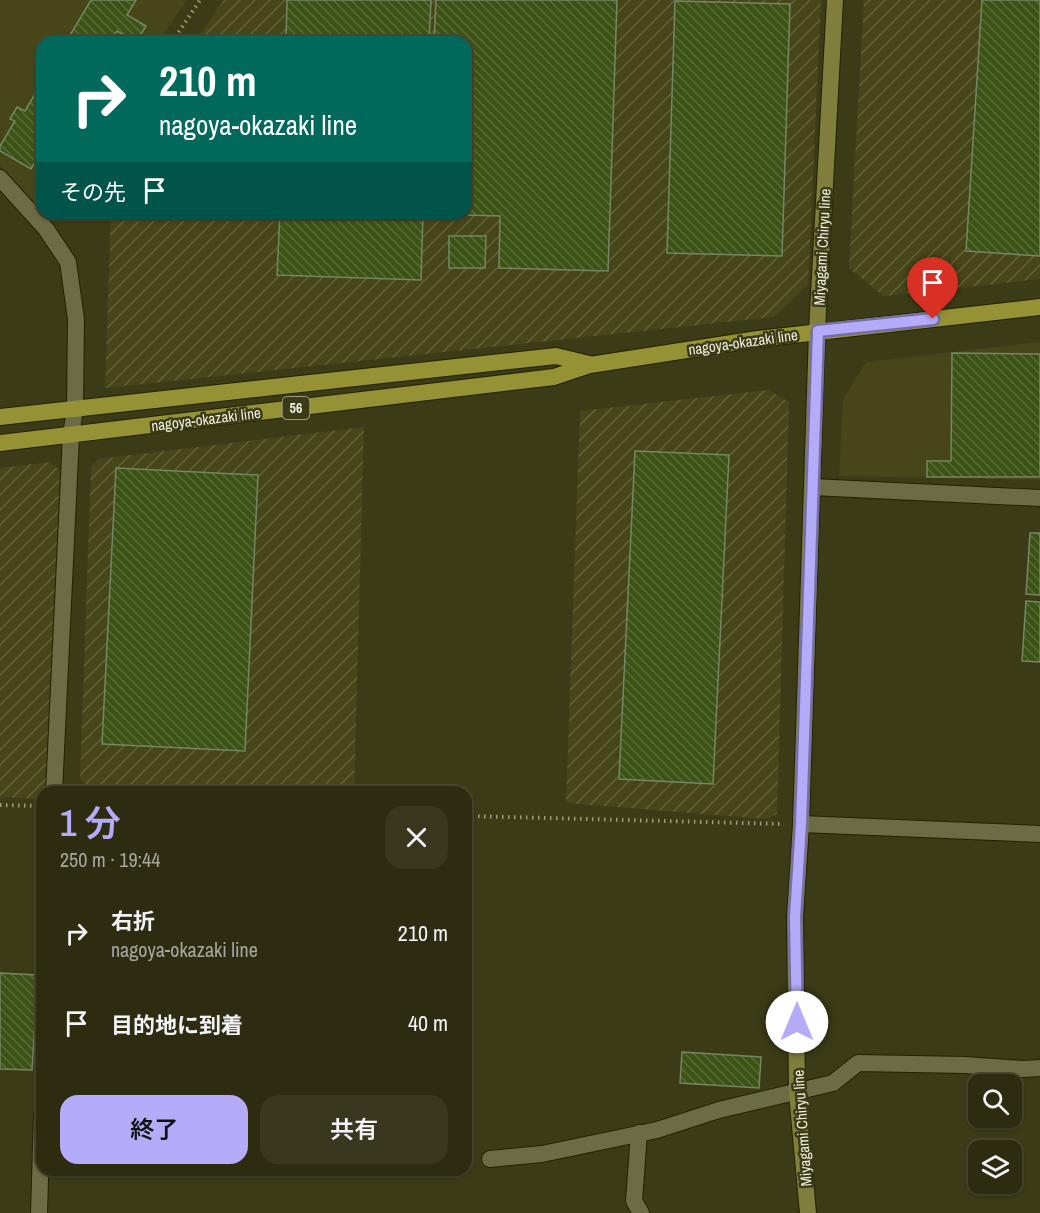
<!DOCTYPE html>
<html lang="ja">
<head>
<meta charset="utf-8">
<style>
	body { margin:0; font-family:"Archivo Narrow","Noto Sans JP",sans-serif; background:#39381f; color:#f1f3f6; height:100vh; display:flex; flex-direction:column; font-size:22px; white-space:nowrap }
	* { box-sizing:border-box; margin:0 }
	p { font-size:20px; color:#a7a79f }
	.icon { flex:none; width:33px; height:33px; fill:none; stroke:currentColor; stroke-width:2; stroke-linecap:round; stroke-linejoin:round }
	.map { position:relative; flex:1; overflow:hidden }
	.details { position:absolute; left:36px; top:786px; width:436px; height:390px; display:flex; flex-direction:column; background:#2d2c11; border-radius:18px; box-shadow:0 2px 4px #0004,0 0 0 2px #484831 }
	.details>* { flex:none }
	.guide { position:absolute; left:36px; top:36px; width:436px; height:183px; border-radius:18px; box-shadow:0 2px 4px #0004,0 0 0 2px #484831; background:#00695c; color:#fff; overflow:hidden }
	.controls { position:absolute; left:968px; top:1074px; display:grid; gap:12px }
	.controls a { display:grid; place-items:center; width:54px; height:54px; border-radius:12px; background:#2d2c11; box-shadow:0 2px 4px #0004,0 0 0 2px #484831; font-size:30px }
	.pin { position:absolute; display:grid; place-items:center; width:51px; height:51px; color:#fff; margin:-62px -26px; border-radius:50% 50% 50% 0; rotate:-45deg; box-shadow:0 0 6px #0007 }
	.pin .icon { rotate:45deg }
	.me { position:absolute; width:66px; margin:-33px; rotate:0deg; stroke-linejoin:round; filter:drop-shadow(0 0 4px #0008) }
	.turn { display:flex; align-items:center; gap:21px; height:126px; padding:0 24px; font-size:27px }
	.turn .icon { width:78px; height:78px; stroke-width:2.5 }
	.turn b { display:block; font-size:42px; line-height:51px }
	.then { display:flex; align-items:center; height:57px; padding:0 24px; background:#0003; gap:12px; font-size:22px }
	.round { display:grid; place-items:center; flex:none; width:63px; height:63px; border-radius:18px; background:#39381f }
	.head { display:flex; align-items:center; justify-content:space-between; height:102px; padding:0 24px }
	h1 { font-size:36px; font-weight:600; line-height:45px; color:#b4acf9 }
	.action { display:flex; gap:12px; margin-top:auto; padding:12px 24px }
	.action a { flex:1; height:69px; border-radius:18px; background:#b4acf9; color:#111; font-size:24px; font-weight:600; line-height:69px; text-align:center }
	.action a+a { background:#39381f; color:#f1f3f6 }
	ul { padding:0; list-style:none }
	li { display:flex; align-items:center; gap:18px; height:90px; padding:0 24px }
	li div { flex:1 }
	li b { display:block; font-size:22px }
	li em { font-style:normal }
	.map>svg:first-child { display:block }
</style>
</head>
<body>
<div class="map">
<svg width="1040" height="1213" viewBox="0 0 1040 1213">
	<defs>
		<pattern id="industrial-furrows" width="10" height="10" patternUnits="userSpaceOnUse" patternTransform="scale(1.5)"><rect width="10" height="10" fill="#474619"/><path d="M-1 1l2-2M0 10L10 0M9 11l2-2" fill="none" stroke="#62613a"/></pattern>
		<pattern id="building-back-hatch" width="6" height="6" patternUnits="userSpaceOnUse" patternTransform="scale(1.5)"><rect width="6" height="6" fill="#3c5315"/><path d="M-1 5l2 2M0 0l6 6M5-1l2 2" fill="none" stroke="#586c36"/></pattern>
	</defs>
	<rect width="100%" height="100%" fill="#3c3b17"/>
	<g fill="#474619">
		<polygon points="0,0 187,0 158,42 42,42 42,204 35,205 0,166"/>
		<polygon points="1040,342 1040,480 839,476 843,399 866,362"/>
	</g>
	<g fill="url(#industrial-furrows)">
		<polygon points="224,0 821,0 808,285 774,317 105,388 111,213 466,213 466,42 194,42"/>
		<polygon points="864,0 1040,0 1040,279 883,296 849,268"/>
		<polygon points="768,390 789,402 777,814 767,819 566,803 580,411"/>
		<polygon points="364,427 354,792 91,789 80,779 91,467 98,459"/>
		<polygon points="50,462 60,470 48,792 42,792 41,799 0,797 0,468"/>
	</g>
	<g fill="url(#building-back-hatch)" stroke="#758663" stroke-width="1.5">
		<polygon points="91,0 136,0 127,15 146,26 136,42 117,31 110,42 66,42"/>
		<polygon points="287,0 431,0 429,42 286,42"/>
		<polygon points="436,0 617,0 608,271 499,268 500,216 429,214 466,213 466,42 434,42"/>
		<polygon points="982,0 1040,0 1040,256 966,251"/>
		<polygon points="675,1 790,4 782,256 667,253"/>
		<polygon points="42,82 42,159 38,157 31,169 0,151 0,146 15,121 10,119 17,107 25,111"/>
		<polygon points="280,213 423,213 421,280 277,275"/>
		<polygon points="449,236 486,236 485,268 449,268"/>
		<polygon points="952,353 1040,354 1040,477 927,477 927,461 951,461"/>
		<polygon points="635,451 729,455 713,784 619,779"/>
		<polygon points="116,468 258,475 245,751 102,744"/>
		<polygon points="1030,533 1040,533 1040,595 1026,594"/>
		<polygon points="1026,601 1040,602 1040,662 1022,661"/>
		<polygon points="0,973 38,975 32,1070 0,1069"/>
		<polygon points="682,1052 761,1057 759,1088 680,1083"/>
	</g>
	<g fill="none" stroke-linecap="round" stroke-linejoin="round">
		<defs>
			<g id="minor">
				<polyline points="0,178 46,229 68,262 76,319 75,409 71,435 54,792"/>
				<polyline points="812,487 1040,498"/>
				<polyline points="801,824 1040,834"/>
				<polyline points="639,1133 634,1201 641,1213"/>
				<polyline points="490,1159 542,1154 657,1130 719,1110 833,1083 858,1063 965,1065 1023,1069 1040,1068"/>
				<polyline points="39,1213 42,1114"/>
			</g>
			<polyline id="secondary" points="808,1213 797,1093 795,917 801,824 817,331 835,0"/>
			<g id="primary">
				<polyline points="0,417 556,356 589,364"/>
				<polyline points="0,443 554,377 590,365 758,339 1040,307"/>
			</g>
		</defs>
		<use href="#minor" stroke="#232200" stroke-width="18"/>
		<use href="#secondary" stroke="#232200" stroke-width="18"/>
		<use href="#primary" stroke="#232200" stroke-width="18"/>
		<g stroke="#9b9b7f" stroke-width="4" stroke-dasharray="1.5 4.5" stroke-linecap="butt">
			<polyline points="172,42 200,0"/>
			<polyline points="0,805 41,806"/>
			<polyline points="466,816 784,824"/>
		</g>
		<use href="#minor" stroke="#6b6b45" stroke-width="16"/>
		<use href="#secondary" stroke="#7f7e3d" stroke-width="16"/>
		<use href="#primary" stroke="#949235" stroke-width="16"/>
	</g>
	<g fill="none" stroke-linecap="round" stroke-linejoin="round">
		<defs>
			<polyline id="route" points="797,1022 795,917 801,824 818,331 933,319"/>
		</defs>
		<use href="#route" stroke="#7570a2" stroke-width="15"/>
		<use href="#route" stroke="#b4acf9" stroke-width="10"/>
	</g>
	<g text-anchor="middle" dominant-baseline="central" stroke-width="5" stroke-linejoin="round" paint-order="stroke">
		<rect fill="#3c3b17" stroke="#b9b8a0" stroke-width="1.5" x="282.5" y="397" width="27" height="22" rx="4.5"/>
		<g font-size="14" font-weight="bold" fill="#eeeeda">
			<text x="296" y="408">56</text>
		</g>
		<g font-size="15" fill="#eeeeda" stroke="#3c3b17">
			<text transform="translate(822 247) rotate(-87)">Miyagami Chiryu line</text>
			<text transform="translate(743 342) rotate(-8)">nagoya-okazaki line</text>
			<text transform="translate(206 419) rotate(-7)">nagoya-okazaki line</text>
			<text transform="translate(802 1128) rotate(-94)">Miyagami Chiryu line</text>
		</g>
	</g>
</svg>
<div class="controls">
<a><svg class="icon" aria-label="search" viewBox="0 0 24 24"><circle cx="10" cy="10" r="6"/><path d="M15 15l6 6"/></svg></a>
<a><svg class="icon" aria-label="layers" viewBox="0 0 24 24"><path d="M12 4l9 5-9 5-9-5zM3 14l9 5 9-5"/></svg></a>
</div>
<div class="pin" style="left:933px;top:319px;background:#d93025"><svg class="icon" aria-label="arrive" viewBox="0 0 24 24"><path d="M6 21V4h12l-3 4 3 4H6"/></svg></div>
<svg class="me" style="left:797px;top:1022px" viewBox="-20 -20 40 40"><circle r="19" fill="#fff"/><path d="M0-13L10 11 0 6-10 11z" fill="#b4acf9"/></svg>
<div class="guide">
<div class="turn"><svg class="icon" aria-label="right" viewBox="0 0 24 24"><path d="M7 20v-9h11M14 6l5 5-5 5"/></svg><div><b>210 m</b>nagoya-okazaki line</div></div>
<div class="then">その先<svg class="icon" aria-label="arrive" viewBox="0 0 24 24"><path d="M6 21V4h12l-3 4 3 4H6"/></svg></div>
</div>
<section class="details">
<div class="head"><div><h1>1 分</h1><p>250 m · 19:44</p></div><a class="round"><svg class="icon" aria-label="close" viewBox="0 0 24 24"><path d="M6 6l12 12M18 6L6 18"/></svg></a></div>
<ul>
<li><svg class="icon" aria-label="right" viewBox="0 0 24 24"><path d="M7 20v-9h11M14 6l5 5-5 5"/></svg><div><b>右折</b><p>nagoya-okazaki line</p></div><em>210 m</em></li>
<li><svg class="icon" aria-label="arrive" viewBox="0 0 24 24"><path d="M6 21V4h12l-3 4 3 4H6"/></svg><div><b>目的地に到着</b></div><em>40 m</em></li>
</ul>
<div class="action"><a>終了</a><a>共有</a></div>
</section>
</div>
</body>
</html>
